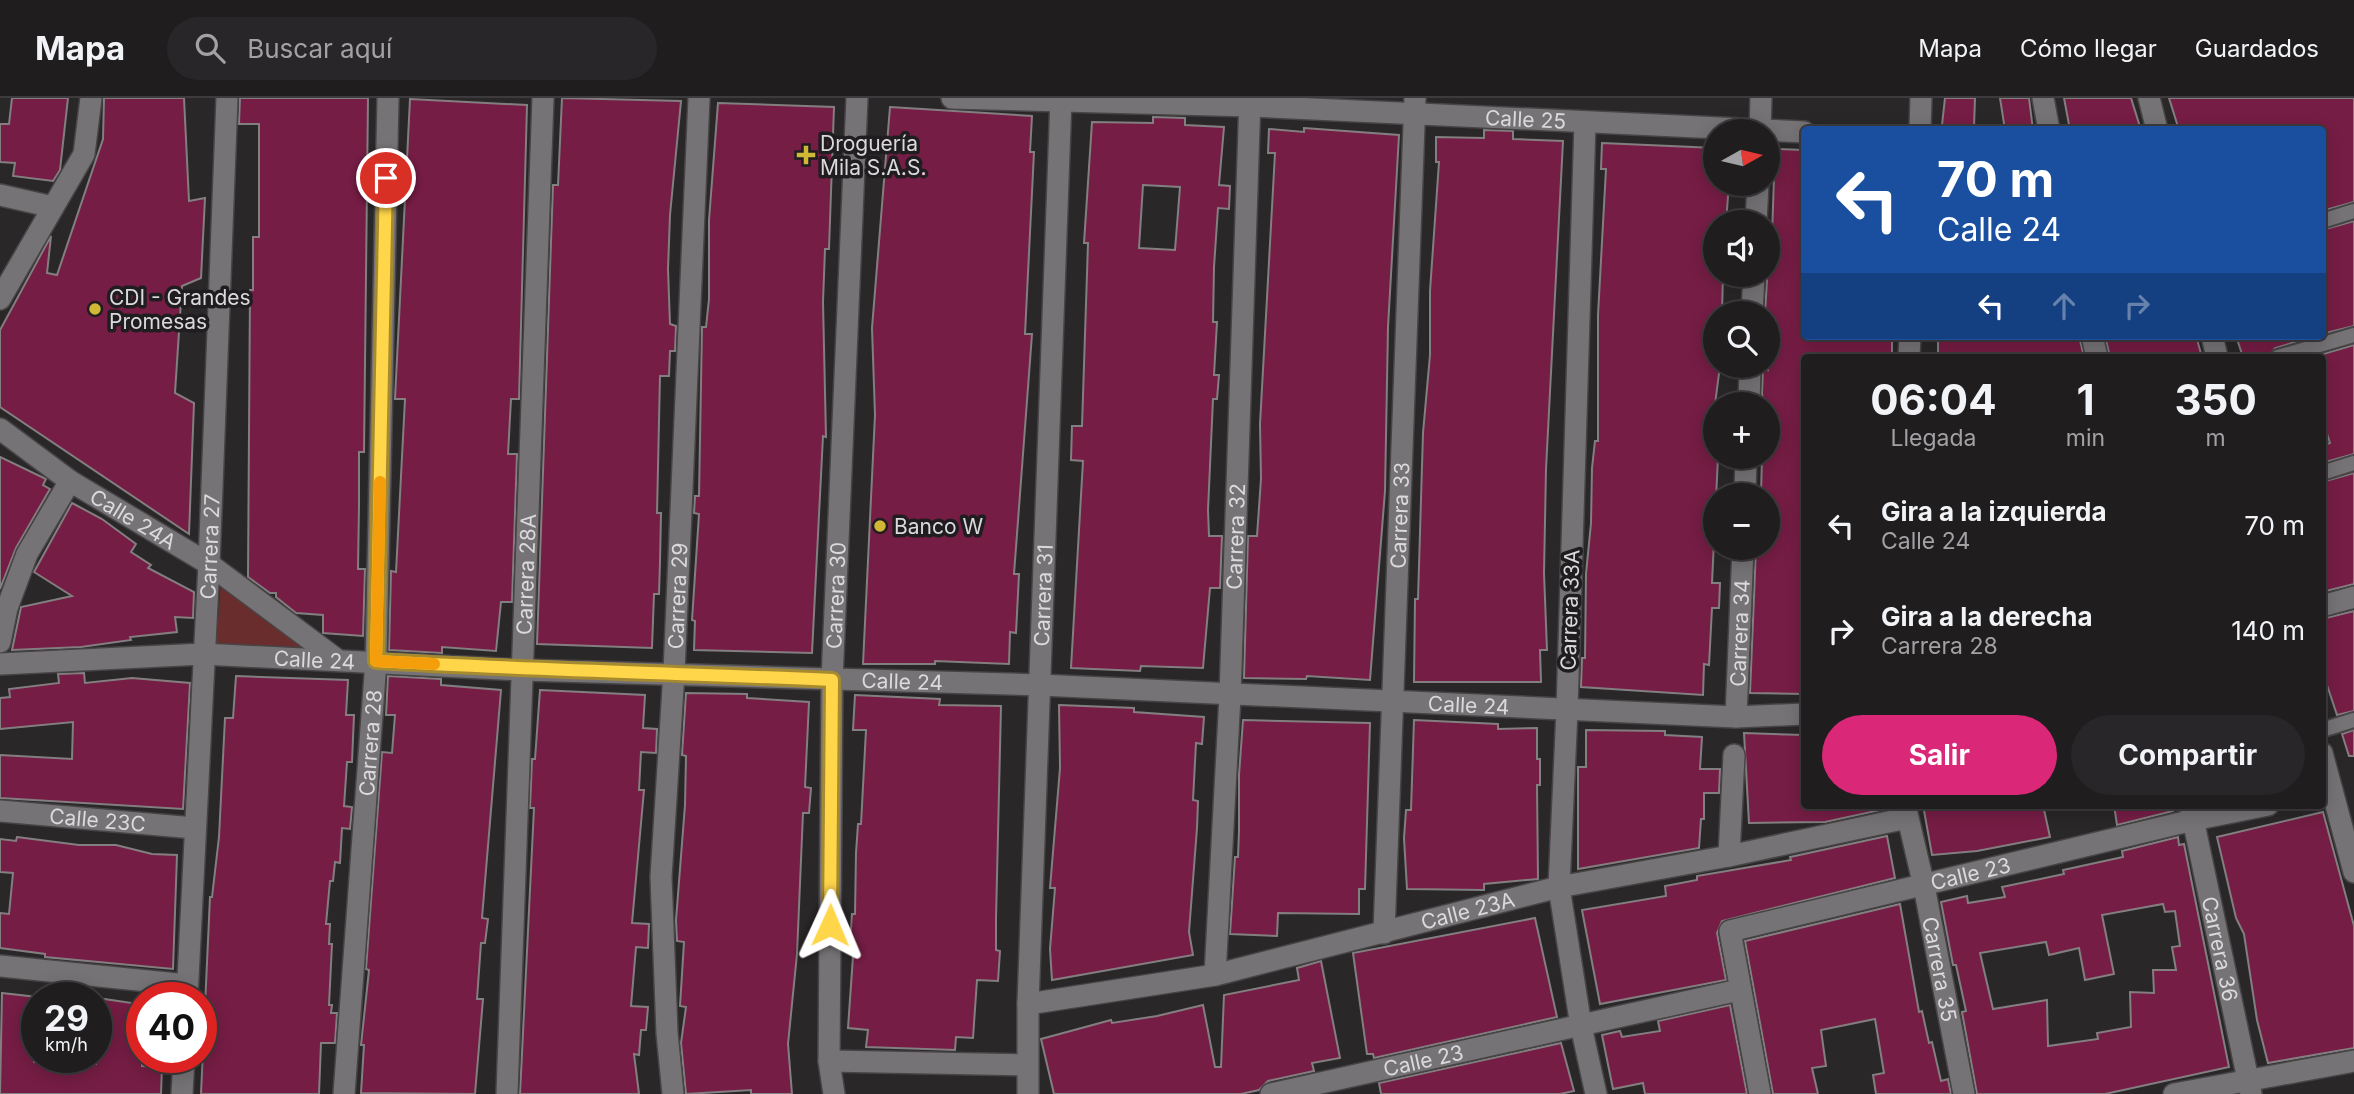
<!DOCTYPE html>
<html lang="es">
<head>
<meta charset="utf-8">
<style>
	body { margin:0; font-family:Inter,sans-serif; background:#282628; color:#f1f3f6; height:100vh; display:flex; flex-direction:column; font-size:26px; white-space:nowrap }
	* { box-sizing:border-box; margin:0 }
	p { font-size:23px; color:#a2a2a4 }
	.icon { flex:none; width:38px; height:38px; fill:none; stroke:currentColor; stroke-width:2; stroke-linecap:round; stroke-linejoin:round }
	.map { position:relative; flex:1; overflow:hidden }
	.sheet { position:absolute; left:1801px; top:256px; width:525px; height:455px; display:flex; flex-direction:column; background:#201d1f; border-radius:7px; box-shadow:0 4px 18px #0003,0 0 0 2px #3d3b3d }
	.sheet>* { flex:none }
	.hud { position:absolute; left:1801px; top:28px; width:525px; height:214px; border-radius:7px; box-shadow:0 4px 18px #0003,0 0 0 2px #3d3b3d; background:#1a4fa0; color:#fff; overflow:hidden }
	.needle { width:46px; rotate:82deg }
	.buttons { position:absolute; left:1703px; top:21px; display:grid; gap:14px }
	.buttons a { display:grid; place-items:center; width:77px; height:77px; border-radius:50%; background:#201d1f; box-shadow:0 4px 18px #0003,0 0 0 2px #3d3b3d; font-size:35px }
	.speed { position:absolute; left:21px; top:884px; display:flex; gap:14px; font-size:35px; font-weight:700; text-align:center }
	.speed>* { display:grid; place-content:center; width:91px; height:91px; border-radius:50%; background:#201d1f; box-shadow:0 4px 18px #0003,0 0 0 2px #3d3b3d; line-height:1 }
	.speed small { font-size:18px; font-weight:400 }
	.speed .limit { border:10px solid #d22; background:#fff; color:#111 }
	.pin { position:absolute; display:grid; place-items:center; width:60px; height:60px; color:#fff; margin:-30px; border:4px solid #fff; border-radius:50%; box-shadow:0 2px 7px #0007 }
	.me { position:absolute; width:77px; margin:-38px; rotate:1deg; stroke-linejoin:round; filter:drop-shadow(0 0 5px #0008) }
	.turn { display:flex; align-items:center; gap:24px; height:147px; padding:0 21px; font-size:32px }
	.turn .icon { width:91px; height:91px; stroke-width:2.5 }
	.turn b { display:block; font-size:49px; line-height:60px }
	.lanes { display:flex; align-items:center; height:66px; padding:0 21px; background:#0003; justify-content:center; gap:35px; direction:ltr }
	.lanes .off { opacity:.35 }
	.eta { display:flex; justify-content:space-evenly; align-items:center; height:119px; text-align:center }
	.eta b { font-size:42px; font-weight:700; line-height:49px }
	.button { display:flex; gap:14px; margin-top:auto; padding:14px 21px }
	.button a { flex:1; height:80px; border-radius:42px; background:#db2777; color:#fff; font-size:28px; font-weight:700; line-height:80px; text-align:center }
	.button a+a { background:#282628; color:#f1f3f6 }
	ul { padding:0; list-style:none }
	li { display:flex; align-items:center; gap:21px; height:105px; padding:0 21px }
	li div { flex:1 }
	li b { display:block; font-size:26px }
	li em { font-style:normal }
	header { display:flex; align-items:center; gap:42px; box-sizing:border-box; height:98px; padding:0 35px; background:#201d1f; border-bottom:2px solid #3d3b3d }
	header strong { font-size:33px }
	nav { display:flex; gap:38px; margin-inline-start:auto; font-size:24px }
	.search { width:490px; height:63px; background:#282628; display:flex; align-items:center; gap:18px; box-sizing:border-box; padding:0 24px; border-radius:38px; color:#a2a2a4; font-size:26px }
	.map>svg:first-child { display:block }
</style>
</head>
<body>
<header>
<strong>Mapa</strong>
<div class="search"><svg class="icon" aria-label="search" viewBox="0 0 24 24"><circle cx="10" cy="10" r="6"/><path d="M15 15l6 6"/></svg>Buscar aquí</div>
<nav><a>Mapa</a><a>Cómo llegar</a><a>Guardados</a></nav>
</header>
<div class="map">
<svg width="2354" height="996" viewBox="0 0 2354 996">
	<rect width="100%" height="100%" fill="#2a2729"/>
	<polygon fill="#6a2d2d" points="221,483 324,556 216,549"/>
	<g fill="#761d45" stroke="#837e80" stroke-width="2" fill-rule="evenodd">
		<polygon points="12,0 68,0 60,72 53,83 13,78 15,65 0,64 0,26 9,26"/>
		<polygon points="104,0 184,0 189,103 205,100 201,180 182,188 175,295 194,305 189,436 0,309 0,232 51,138 47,175 57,177 103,41"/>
		<polygon points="240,0 368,0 364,354 359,354 359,408 358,471 365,471 363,538 323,535 323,517 296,515 276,499 276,495 270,495 248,479 250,192 253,192 253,139 259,139 259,26 239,26"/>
		<polygon points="562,0 681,3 670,117 668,171 670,226 676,228 675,253 670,253 669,278 660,278 657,415 661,415 660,464 659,496 654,496 652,550 537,546 553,87 558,87"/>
		<polygon points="1945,0 1975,0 1974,29 1942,27"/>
		<polygon points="2000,0 2029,0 2033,32 2005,32"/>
		<polygon points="2064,0 2131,0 2141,32 2070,32"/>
		<polygon points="2169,0 2354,0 2354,104 2322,113 2322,32 2179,32"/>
		<polygon points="410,1 527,7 519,301 511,301 508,356 517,356 512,504 501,504 496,553 442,549 442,555 389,552 391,473 396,474 405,301 395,301"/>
		<polygon points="718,5 834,9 829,151 825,151 823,204 826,339 823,338 812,555 694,552 695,523 692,522 699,416 694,415 695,398 699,398 702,229 706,229 709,201 709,122"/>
		<polygon points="890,9 1032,18 1030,54 1034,54 1025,236 1032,236 1014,476 1019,476 1016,535 1010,534 1009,566 935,563 935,566 863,566 875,317 872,230"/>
		<path d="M 1153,19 L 1185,20 L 1185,27 L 1224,29 L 1219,87 L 1230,88 L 1229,111 L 1218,110 L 1214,169 L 1213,224 L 1217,224 L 1214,277 L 1219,277 L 1217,301 L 1213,301 L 1208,412 L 1209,438 L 1222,438 L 1220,490 L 1210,490 L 1203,570 L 1141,568 L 1140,573 L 1071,570 L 1083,363 L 1071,362 L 1072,328 L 1082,328 L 1088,145 L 1084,145 L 1092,24 L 1153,25 ZM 1143,87 L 1180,89 L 1175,152 L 1139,150 Z"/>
		<polygon points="1304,30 1399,37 1388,229 1385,393 1370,582 1307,578 1306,581 1244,580 1248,438 1257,438 1261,381 1260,326 1275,55 1268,55 1269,31 1304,34"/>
		<polygon points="1484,32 1513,33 1513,41 1563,43 1546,371 1544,475 1547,552 1540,552 1541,584 1414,584 1415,501 1418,501 1423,335 1430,257 1430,193 1439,64 1436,64 1436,39 1484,40"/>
		<polygon points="1602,45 1715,50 1715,86 1729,86 1726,124 1715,124 1715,177 1723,177 1722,215 1715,215 1715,268 1720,268 1715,306 1715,359 1718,359 1712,485 1720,485 1719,510 1712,510 1709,567 1704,566 1703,597 1581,589 1582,560 1585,560 1586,476 1591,425 1592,370 1595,343 1598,343 1598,217 1606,71 1601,71"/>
		<polygon points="1775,51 1804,52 1804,238 1892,238 1892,259 1804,259 1804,596 1750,595 1756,450 1768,450 1768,397 1761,397 1762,359 1768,359 1768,306 1763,306 1762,295 1763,271 1768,272 1765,215 1768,166 1771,166"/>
		<polygon points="2354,123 2354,228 2322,236 2322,132"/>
		<polygon points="1938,238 2079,238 2084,259 1938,259"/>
		<polygon points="2105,238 2196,238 2202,259 2110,259"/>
		<polygon points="2236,238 2316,238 2275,250 2269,259 2243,259"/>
		<polygon points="2354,247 2354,356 2322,365 2322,347 2330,345 2322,320 2322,259 2313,259"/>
		<polygon points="0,359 46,381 43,387 50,391 16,450 0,491"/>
		<polygon points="2354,375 2354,486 2322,494 2322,384"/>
		<polygon points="72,405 102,421 136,446 131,454 151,467 148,470 194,494 193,520 175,519 177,534 130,539 131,542 81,549 12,552 21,509 72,498 34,474"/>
		<polygon points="2354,513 2354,613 2337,617 2322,572 2322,521"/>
		<polygon points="84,575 85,585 132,580 190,585 183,711 0,700 0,657 72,661 73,624 0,631 0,600 10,599 9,591 59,585 58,576"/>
		<polygon points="236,578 348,582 346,617 354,617 352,664 347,664 344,708 352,709 350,731 342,730 340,765 335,764 333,783 330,783 326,826 330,826 329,846 332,846 329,907 332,907 331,915 337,915 335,945 321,945 319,996 201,996 210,799 212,799 219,739 225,620 233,620"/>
		<polygon points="388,578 441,581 441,587 501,592 482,820 488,821 485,845 481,845 477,901 483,901 475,996 361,995 364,947 361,947 369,872 366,871 382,654 392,655 395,617 386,617"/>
		<polygon points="540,592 645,597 643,630 657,631 656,655 641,654 639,692 644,692 632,825 649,826 648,850 636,849 631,908 648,909 646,932 641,932 639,957 634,956 639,996 520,996 534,710 530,710 532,661 535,661"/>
		<polygon points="686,595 747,596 747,600 809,604 805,689 811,690 809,715 803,715 797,856 788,946 792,996 751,996 751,992 686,996 681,945 686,909 680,908 684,844 677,843 676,822 685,707 686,658 682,657"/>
		<polygon points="855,597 940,601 939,607 1001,608 996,821 996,852 1000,853 998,883 977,882 973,940 956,939 955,952 866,949 868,932 848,930 854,844 850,844 852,816 855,816 856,755 858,726 861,726 866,632 853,632"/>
		<polygon points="1059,607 1134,610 1134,614 1204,619 1202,646 1196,645 1193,702 1198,703 1197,730 1189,834 1193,857 1052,882 1050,851 1055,790 1050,790 1060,670"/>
		<polygon points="1243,622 1370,625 1365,791 1359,791 1359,816 1278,815 1277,838 1230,836 1235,759 1238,759 1239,733 1239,677"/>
		<polygon points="1414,622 1498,626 1498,631 1537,630 1537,661 1540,661 1540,687 1537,687 1538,781 1484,786 1484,792 1407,791 1404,740 1406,712 1411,712"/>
		<polygon points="1586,632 1665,633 1665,637 1702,639 1700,671 1720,671 1719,695 1704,695 1704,721 1701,721 1699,750 1578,771 1578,669 1586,669"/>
		<polygon points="2354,632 2354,658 2349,658 2342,636"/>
		<polygon points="1744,635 1804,637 1801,707 1885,707 1885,711 1825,724 1749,725"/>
		<polygon points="1923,707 2043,707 2050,739 1977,753 1932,757"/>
		<polygon points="2114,707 2172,707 2173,713 2117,727"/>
		<polygon points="2323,714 2354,828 2354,950 2268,965 2257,922 2244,836 2236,820 2217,739"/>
		<polygon points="1887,738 1895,780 1722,823 1717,835 1726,882 1600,906 1582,812 1666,798 1665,788 1697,782 1697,778 1791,762 1790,759"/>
		<polygon points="17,739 79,747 116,747 152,756 177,757 173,871 45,859 45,856 0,850 0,815 9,816 13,775 0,774 0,741 16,743"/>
		<path d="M 2178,739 L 2179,747 L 2184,746 L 2229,969 L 2105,996 L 1977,996 L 1962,914 L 1966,913 L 1956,867 L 1953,867 L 1941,804 L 1967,798 L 1968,805 L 2005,799 L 2002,789 L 2064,776 L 2063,772 L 2123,759 L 2122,753 ZM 2163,806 L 2165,814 L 2175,813 L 2180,848 L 2172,849 L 2176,872 L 2153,872 L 2154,895 L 2130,894 L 2131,929 L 2097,935 L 2098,941 L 2048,948 L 2047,902 L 1993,911 L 1980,855 L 2046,844 L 2049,857 L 2079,850 L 2085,882 L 2114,876 L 2102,817 Z"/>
		<polygon points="1900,806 1919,914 1922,913 1929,945 1932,944 1941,983 1948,981 1951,996 1876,996 1873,977 1884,975 1875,921 1821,932 1826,968 1812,970 1818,996 1773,996 1745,843"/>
		<polygon points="1535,820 1557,919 1374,960 1373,956 1367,956 1353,855"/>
		<polygon points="1321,863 1340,960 1312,965 1314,973 1268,983 1259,992 1241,996 1054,996 1041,941 1111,922 1112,925 1157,918 1203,907 1215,969 1221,969 1224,897 1299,882 1297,870"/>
		<polygon points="2,895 37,899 34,964 96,966 96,903 104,904 104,901 139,906 138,911 142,911 142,968 162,969 161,996 0,996"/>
		<polygon points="1730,907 1747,996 1645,996 1643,985 1613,991 1602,937 1620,933 1622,939 1660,933 1658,923"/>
		<polygon points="1561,945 1574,993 1560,996 1381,996 1379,985"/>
	</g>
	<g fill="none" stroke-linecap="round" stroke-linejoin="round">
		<defs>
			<g id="service">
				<polyline points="2322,123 2354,113"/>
				<polyline points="2278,259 2354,237"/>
				<polyline points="2322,375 2354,365"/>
				<polyline points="2322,632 2354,622"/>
			</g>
			<polyline id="pedestrian" points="2322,508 2354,499"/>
			<g id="minor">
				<path id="s1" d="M 952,0 L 1250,8 L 1804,34"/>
				<polyline points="2043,0 2049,32"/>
				<polyline points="2149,0 2157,32"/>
				<polyline points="1585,24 1567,612 1559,789 1581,928 1596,996"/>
				<polyline points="1920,32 1921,0"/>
				<polyline points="1760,33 1761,0"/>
				<polyline points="0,97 53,109"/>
				<polyline points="1756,124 1758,86"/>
				<polyline points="0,201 84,56 91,0"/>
				<polyline points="1752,215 1754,177"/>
				<polyline points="2092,238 2097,259"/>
				<polyline points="2212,238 2217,259"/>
				<polyline points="1909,259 1910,238"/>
				<polyline points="1749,306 1750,268"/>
				<path id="s2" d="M 0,331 L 70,383 L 209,466 L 335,560"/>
				<polyline points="1745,397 1746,359"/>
				<polyline points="0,544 7,510 27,456 70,383"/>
				<path id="s3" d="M 0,566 L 203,556 L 522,572 L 1040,587 L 1736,619 L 1804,616"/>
				<path id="s4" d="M 1736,619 L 1743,450"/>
				<polyline points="2322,655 2354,774"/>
				<path id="s5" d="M 1905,707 L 1924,788 L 1964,996"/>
				<path id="s6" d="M 2190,707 L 2251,996"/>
				<path id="s7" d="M 0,713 L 194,730"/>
				<polyline points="1729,758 1734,657"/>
				<path id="s8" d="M 1384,835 L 1415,0"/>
				<polyline points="0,868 187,887"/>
				<path id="s9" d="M 1215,877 L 1230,598 L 1250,0"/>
				<path id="s10" d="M 187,900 L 209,466 L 227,0"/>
				<path id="s11" d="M 1028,906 L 1215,877 L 1559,789 L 1729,758 L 1907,720"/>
				<polyline points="829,963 1027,967"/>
				<polyline points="182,996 184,959"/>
				<path id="s12" d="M 344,996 L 376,563 L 388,0"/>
				<path id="s13" d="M 507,996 L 543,0"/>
				<path id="s14" d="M 673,996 L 667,935 L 661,779 L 674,574 L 699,0"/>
				<path id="s15" d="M 1028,996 L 1028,906 L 1061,0"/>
				<path id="s16" d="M 1271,996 L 1739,892"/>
				<path id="s17" d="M 1760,996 L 1730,833 L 2193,722 L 2268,707"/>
				<polyline points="2174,996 2354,963"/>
			</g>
			<g id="tertiary">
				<path id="s18" d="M 834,996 L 829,963 L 832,582 L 857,0"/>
			</g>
		</defs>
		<use href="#service" stroke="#474446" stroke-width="18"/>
		<use href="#pedestrian" stroke="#474446" stroke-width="24"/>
		<use href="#minor" stroke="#474446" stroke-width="24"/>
		<use href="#tertiary" stroke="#474446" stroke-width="24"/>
		<use href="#service" stroke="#767376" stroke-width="14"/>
		<use href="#pedestrian" stroke="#767376" stroke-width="21"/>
		<use href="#minor" stroke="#767376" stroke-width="21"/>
		<use href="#tertiary" stroke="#767376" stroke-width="21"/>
	</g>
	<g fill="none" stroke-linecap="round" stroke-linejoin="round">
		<defs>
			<path id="route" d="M 386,80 L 376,563 C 528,572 680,575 832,582 L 830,827"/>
		</defs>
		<use href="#route" stroke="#a68a30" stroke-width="18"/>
		<use href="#route" stroke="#ffd54a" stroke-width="12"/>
		<polyline stroke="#f59e0b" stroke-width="12" points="380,384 376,563 434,566"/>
	</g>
	<g fill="#d0b736" stroke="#201d20" stroke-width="2.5">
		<path d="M802.5 46.5h7v7h7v7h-7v7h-7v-7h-7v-7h7z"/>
		<circle cx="95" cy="211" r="7"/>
		<circle cx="880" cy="428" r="7"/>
	</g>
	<g text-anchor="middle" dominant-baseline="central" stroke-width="7" stroke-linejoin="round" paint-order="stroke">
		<g font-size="21" fill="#dbd9db" stroke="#201d20">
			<text stroke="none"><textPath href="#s1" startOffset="574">Calle 25</textPath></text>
			<text stroke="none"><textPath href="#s8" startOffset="418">Carrera 33</textPath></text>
			<text stroke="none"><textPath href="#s2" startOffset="161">Calle 24A</textPath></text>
			<text stroke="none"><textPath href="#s9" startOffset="439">Carrera 32</textPath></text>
			<text stroke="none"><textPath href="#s10" startOffset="452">Carrera 27</textPath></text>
			<text stroke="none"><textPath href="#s13" startOffset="520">Carrera 28A</textPath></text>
			<text stroke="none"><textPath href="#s14" startOffset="499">Carrera 29</textPath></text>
			<text stroke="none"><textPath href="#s18" startOffset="499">Carrera 30</textPath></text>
			<text stroke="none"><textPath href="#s15" startOffset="499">Carrera 31</textPath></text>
			<text transform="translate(1570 512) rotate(-88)">Carrera 33A</text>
			<text stroke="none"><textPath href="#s4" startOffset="84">Carrera 34</textPath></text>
			<text stroke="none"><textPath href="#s3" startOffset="315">Calle 24</textPath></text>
			<text stroke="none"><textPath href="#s3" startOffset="903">Calle 24</textPath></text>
			<text stroke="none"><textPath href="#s3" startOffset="1470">Calle 24</textPath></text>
			<text stroke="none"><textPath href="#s12" startOffset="352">Carrera 28</textPath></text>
			<text stroke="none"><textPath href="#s7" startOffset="98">Calle 23C</textPath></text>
			<text stroke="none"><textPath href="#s17" startOffset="413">Calle 23</textPath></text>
			<text stroke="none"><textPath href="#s11" startOffset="450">Calle 23A</textPath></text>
			<text stroke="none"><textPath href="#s6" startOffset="147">Carrera 36</textPath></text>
			<text stroke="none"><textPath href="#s5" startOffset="168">Carrera 35</textPath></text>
			<text stroke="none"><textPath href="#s16" startOffset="156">Calle 23</textPath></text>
		</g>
		<g font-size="21" fill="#dbd9db" stroke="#201d20" text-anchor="start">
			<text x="820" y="45">Droguería<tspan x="820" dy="24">Mila S.A.S.</tspan></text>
			<text x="109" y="199">CDI - Grandes<tspan x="109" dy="24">Promesas</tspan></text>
			<text x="894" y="428">Banco W</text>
		</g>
	</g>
</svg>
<div class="buttons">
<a><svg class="needle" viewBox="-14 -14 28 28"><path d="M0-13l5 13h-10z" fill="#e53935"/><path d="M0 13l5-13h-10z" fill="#a2a2a4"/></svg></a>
<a><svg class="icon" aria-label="sound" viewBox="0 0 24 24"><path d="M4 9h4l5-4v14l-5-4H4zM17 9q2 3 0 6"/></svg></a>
<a><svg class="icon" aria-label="search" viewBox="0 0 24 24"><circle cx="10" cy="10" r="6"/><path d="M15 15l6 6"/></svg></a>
<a>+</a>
<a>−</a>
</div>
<div class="speed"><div>29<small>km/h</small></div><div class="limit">40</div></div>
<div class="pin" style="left:386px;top:80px;background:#d93025"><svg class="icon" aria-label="arrive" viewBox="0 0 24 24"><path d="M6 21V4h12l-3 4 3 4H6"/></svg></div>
<svg class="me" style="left:830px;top:827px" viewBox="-20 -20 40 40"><path d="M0-17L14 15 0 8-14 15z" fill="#ffd54a" stroke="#fff" stroke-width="4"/></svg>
<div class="hud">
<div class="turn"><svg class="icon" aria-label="left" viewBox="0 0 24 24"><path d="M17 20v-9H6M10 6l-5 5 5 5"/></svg><div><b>70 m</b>Calle 24</div></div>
<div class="lanes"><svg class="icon" aria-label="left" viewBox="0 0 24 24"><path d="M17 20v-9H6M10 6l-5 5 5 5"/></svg><svg class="icon off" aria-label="ahead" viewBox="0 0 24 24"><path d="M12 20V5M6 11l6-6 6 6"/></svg><svg class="icon off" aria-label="right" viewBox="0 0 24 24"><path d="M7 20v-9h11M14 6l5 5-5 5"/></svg></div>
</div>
<section class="sheet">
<div class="eta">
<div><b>06:04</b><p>Llegada</p></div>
<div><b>1</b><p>min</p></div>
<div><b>350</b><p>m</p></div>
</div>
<ul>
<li><svg class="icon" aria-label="left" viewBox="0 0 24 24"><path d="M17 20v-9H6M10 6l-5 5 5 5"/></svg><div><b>Gira a la izquierda</b><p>Calle 24</p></div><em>70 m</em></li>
<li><svg class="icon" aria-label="right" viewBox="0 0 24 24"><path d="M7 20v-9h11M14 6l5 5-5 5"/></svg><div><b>Gira a la derecha</b><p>Carrera 28</p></div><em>140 m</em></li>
</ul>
<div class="button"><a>Salir</a><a>Compartir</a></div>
</section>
</div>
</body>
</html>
